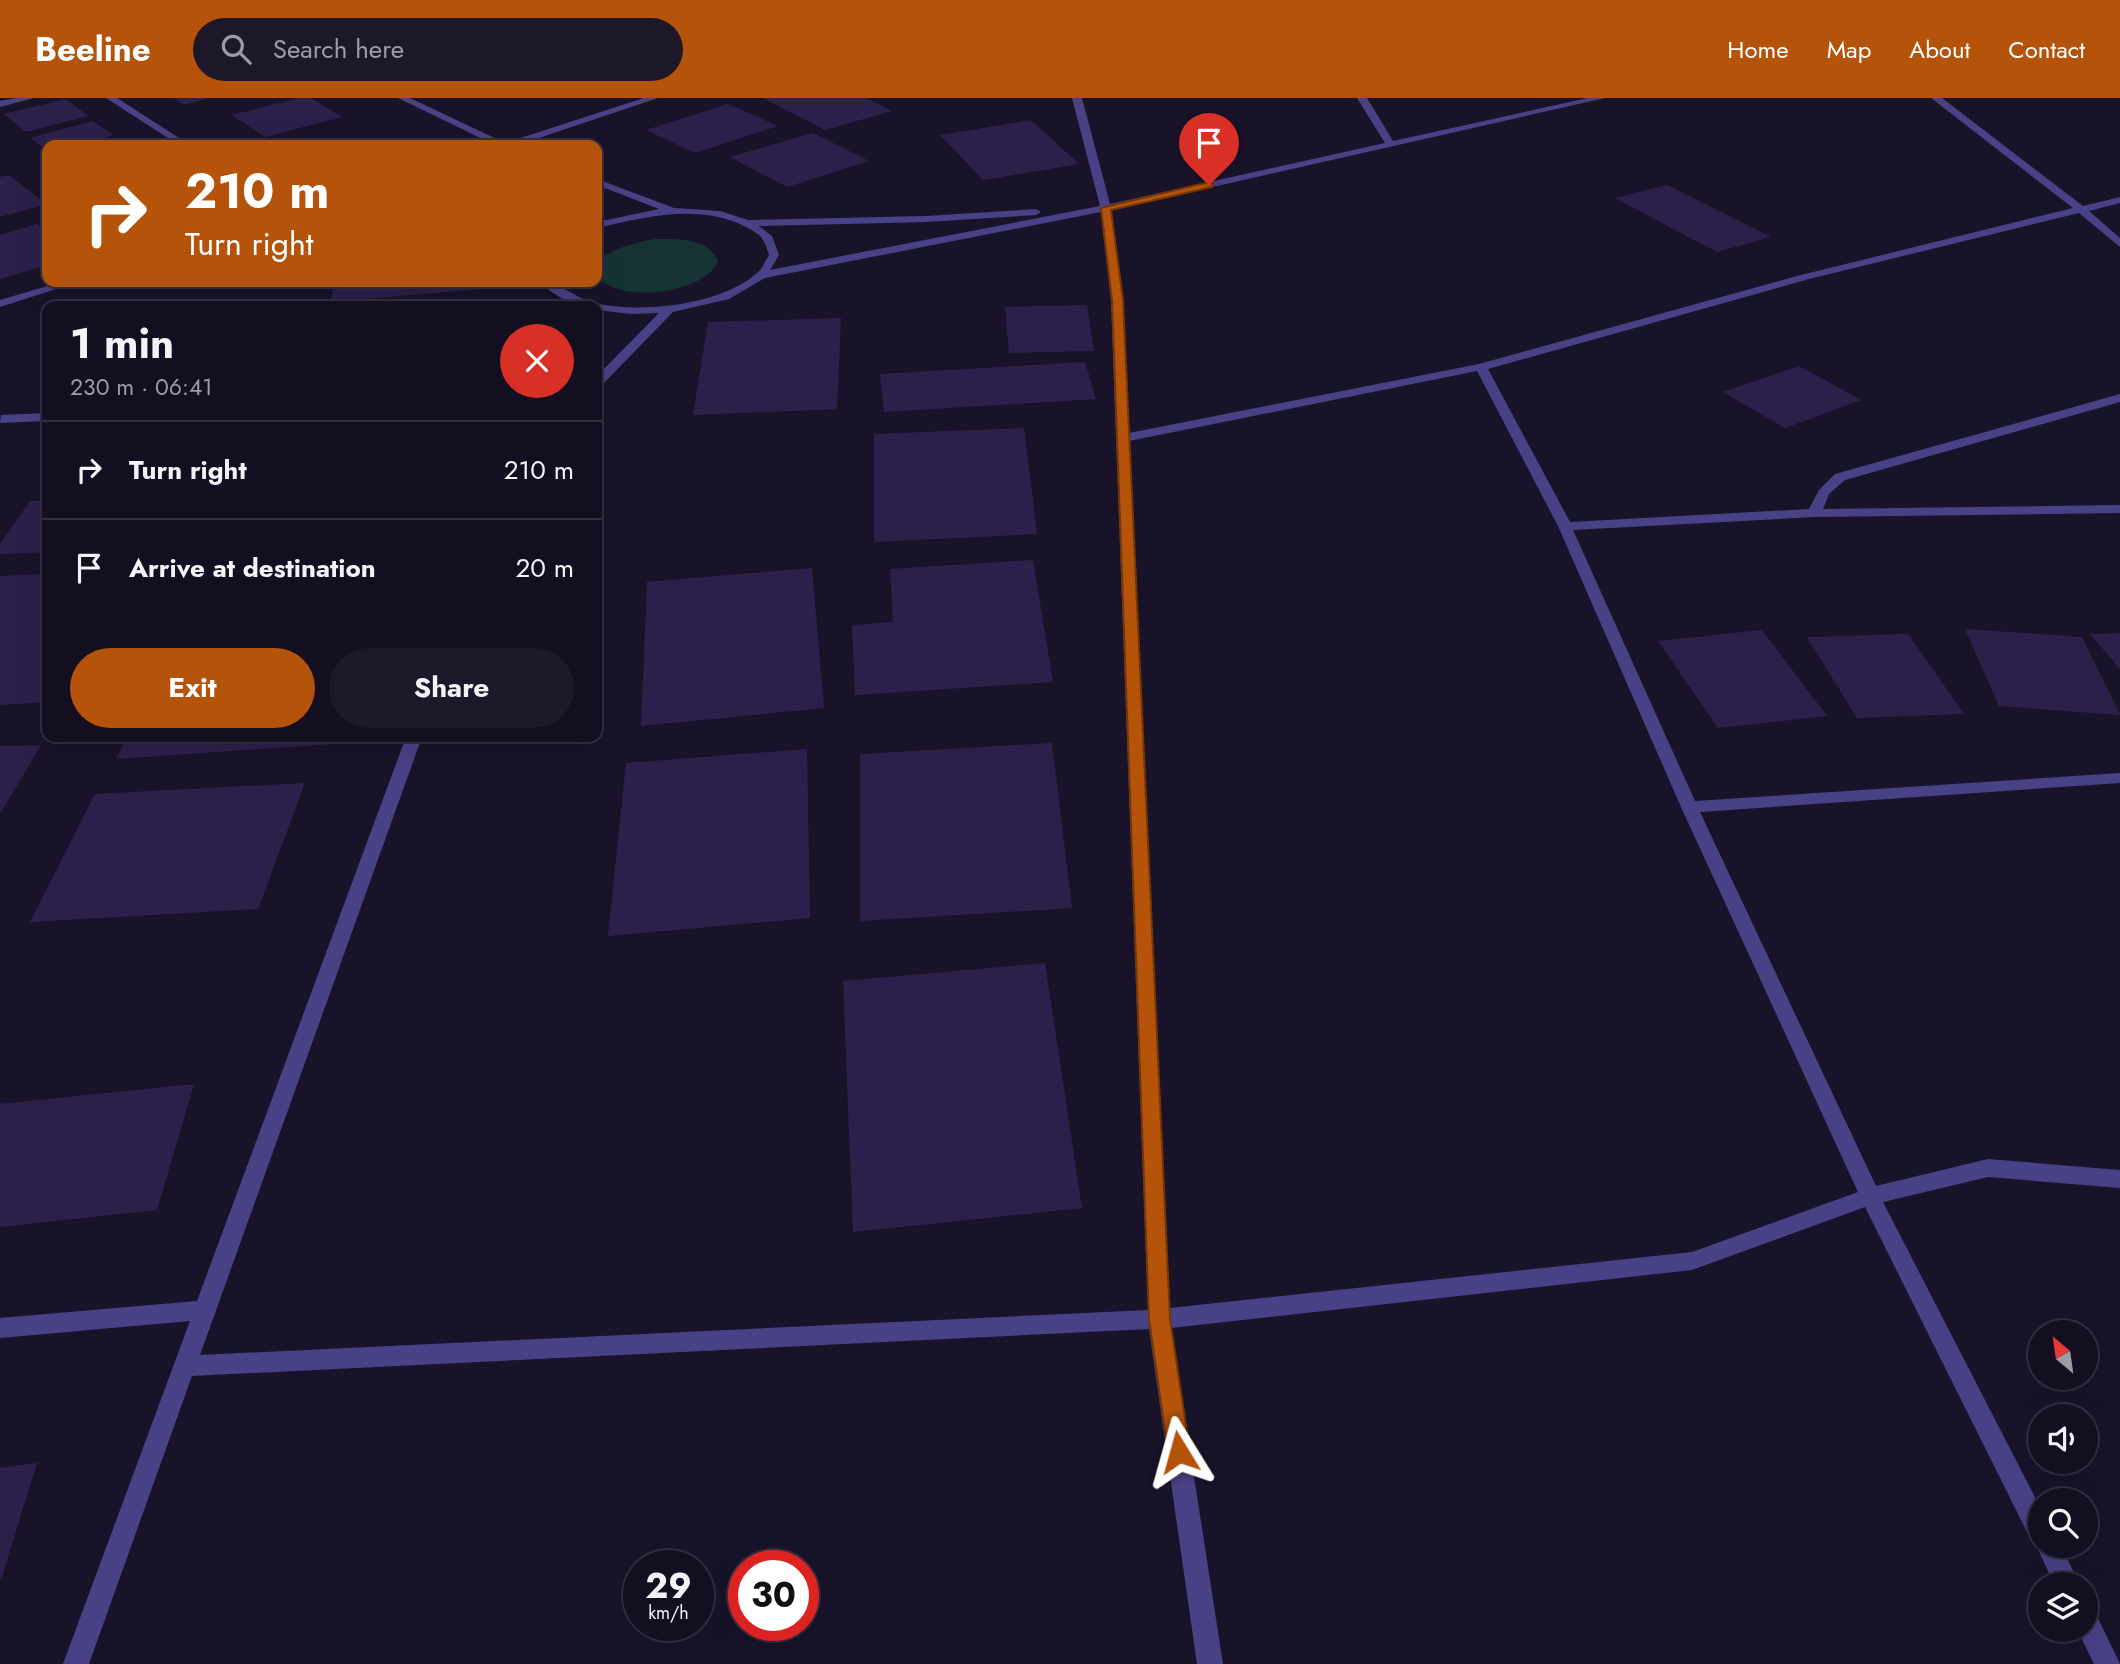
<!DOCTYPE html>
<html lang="en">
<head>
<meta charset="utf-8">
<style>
	body { margin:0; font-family:Jost,sans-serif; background:#1c1729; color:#f1f3f6; height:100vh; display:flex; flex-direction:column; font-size:26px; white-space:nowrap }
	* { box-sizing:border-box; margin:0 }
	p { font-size:23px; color:#9d9ca5 }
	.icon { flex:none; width:38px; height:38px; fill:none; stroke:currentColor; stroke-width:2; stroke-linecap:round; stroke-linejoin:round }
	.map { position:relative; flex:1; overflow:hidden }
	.details { position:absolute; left:42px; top:203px; width:560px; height:441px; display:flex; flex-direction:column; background:#130e20; border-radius:14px; box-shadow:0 7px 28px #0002,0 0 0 2px #322e3e }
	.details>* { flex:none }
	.guide { position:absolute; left:42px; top:42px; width:560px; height:147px; border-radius:14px; box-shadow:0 7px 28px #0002,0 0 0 2px #322e3e; background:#b45309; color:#fff; overflow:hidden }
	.needle { width:46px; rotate:331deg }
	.buttons { position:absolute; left:2028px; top:1222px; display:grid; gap:14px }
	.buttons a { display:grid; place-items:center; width:70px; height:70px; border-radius:50%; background:#130e20; box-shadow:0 7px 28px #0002,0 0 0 2px #322e3e; font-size:35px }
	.speed { position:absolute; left:623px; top:1452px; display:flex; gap:14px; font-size:35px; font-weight:700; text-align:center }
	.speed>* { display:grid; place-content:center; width:91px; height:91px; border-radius:50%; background:#130e20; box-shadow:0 7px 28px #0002,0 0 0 2px #322e3e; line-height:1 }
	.speed small { font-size:18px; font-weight:400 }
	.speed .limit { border:10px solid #d22; background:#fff; color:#111 }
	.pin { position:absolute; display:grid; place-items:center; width:60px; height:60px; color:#fff; margin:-72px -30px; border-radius:50% 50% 50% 0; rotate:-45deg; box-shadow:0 0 7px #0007 }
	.pin .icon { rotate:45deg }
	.me { position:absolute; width:77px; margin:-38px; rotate:352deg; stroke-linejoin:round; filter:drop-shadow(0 0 5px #0008) }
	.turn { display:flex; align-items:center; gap:24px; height:147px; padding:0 28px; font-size:32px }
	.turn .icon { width:91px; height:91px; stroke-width:2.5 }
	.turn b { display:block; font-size:49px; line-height:60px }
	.round { display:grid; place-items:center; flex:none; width:74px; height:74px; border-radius:37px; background:#1c1729 }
	.headline { display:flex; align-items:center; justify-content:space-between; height:119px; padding:0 28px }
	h1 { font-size:42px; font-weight:700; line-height:52px }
	.action { display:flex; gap:14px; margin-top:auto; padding:14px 28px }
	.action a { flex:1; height:80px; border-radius:42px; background:#b45309; color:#fff; font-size:28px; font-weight:700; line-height:80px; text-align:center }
	.action a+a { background:#1c1729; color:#f1f3f6 }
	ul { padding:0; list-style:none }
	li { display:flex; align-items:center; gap:21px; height:98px; padding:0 28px; border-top:2px solid #322e3e }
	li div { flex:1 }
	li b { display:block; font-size:26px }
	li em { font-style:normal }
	header { display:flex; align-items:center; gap:42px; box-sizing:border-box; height:98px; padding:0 35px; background:#b45309; color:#fff }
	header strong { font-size:33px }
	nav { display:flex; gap:38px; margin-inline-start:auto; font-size:24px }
	.search { width:490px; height:63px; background:#1c1729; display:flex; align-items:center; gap:18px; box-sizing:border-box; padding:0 24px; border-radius:38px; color:#9d9ca5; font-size:26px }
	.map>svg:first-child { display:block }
</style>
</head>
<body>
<header>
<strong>Beeline</strong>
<div class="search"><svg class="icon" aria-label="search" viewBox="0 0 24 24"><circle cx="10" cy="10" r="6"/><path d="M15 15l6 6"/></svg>Search here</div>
<nav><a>Home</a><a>Map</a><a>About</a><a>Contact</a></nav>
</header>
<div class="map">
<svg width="2120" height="1566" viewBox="0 0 2120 1566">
	<rect width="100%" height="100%" fill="#19132a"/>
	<path fill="#163334" d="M 655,141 C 677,141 708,139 718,163 C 705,195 626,205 601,182 C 576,157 642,143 655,141 Z"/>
	<g fill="#2c204a">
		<polygon points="175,0 206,0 206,1 183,7"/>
		<polygon points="299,0 311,0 342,19 265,39 232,17"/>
		<polygon points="763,0 866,0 892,13 825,32"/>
		<polygon points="66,1 88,18 26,34 4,16"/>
		<polygon points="728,6 778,28 695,55 646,32"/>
		<polygon points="1031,22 1079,66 983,82 940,37"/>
		<polygon points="92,23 114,37 77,47 47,47 47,52 30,40"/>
		<polygon points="813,35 869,63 787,89 730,59"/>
		<polygon points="117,40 125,47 89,47 89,46"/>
		<polygon points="9,77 46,106 0,119 0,79"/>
		<polygon points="1667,87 1771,139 1717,154 1615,100"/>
		<polygon points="37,126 41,129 47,128 47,167 0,181 0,137"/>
		<polygon points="335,184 482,184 481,191 330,204"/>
		<polygon points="1087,207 1094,253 1009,255 1005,209"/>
		<polygon points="841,220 837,311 693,317 708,224"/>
		<polygon points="1085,264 1096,301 884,314 880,276"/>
		<polygon points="1799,268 1861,302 1785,330 1723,294"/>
		<polygon points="1024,330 1037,436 874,444 874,336"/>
		<polygon points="47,402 47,454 0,456 0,446 30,403"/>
		<polygon points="1033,462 1053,584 855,597 852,527 893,524 890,471"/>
		<polygon points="812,470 824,610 641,628 647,484"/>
		<polygon points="47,476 47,604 0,607 0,478"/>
		<polygon points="1965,531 2082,539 2120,617 1999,608"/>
		<polygon points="1762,532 1827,618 1718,630 1658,543"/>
		<polygon points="2120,535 2120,571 2090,536"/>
		<polygon points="1908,536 1964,616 1857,620 1807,539"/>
		<polygon points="127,639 336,639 334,646 116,661"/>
		<polygon points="1052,645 1072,810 860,823 860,656"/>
		<polygon points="41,647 0,716 0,648"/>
		<polygon points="807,651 810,820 608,838 626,665"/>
		<polygon points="305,685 258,811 30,824 95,696"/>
		<polygon points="1045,865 1082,1110 853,1134 843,883"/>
		<polygon points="194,986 157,1112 0,1129 0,1006"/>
		<polygon points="37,1365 1,1482 0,1482 0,1370"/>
	</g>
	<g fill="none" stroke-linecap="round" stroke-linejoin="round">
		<g fill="#494186" fill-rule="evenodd">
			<polygon points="16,0 34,0 0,9 0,3"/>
			<polygon points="106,0 117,0 190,47 179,47"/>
			<polygon points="398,0 410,0 505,45 644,0 658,0 518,47 495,47"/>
			<path d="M 1072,0 L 1082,0 L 1110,106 L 1385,45 L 1357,0 L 1367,0 L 1393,43 L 1588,0 L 1605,0 L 1111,112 L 1123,202 L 1129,335 L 1479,266 L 1801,177 L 2073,110 L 1931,0 L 1942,0 L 2083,108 L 2120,99 L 2120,105 L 2089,113 L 2120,140 L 2120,149 L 2079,115 L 1809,181 L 1488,271 L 1570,424 L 1809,411 L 1819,392 L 1835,376 L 2120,296 L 2120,304 L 1845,382 L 1829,396 L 1823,411 L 2120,407 L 2120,415 L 1815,419 L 1573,432 L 1695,703 L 2120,675 L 2120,685 L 1700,714 L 1876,1088 L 1988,1061 L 2120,1072 L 2120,1090 L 1988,1079 L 1883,1104 L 2040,1409 L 2040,1447 L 2061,1447 L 2079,1486 L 2054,1486 L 2036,1447 L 2037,1444 L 2031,1442 L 1865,1109 L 1692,1172 L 1171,1230 L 1223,1566 L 1197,1566 L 1149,1231 L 192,1278 L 89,1566 L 63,1566 L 190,1223 L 0,1240 L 0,1220 L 197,1203 L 406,639 L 422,639 L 200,1257 L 1148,1212 L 1111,202 L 1101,114 L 765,180 L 729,201 L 673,214 L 601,288 L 597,289 L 597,278 L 659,215 L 630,216 L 597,212 L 597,208 C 574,208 556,200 540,184 C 558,183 575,200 595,205 C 639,216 722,207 757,175 C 762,171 765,163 769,157 C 767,152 766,146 763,142 C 760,136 751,132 746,129 C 699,105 645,119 597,130 L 597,124 L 659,111 L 597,87 L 597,81 L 674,110 L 720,113 L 748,122 L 926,118 L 1036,111 L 1041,114 L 1036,117 L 926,124 L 759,128 L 772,138 L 779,157 L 770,172 L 1100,108 ZM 1477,273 L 1558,428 L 1681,709 L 1858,1094 L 1692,1154 L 1170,1210 L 1129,343 Z"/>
			<polygon points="61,184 78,184 0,209 0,202"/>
			<polygon points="47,315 47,323 0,325 1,317"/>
			<polygon points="2086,1510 2095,1514 2120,1566 2094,1566 2077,1531 2086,1531"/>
		</g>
	</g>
	<polygon fill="#b45309" stroke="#753606" stroke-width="2" points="1209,84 1214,87 1212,89 1111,112 1123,202 1170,1221 1190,1354 1186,1361 1179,1364 1171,1361 1168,1354 1149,1221 1112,202 1101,110"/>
</svg>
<div class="buttons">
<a><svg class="needle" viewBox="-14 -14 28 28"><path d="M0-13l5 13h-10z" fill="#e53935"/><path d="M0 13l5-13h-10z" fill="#9d9ca5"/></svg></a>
<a><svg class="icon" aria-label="sound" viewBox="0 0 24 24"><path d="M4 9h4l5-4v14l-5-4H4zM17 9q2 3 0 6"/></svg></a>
<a><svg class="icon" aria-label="search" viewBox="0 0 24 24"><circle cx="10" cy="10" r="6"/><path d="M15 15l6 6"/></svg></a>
<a><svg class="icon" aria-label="layers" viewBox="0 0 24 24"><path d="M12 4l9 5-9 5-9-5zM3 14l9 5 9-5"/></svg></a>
</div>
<div class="speed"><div>29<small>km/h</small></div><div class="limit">30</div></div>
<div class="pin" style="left:1209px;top:87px;background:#d93025"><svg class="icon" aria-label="arrive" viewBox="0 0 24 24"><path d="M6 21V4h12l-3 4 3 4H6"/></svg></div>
<svg class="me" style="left:1179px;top:1354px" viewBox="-20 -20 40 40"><path d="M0-17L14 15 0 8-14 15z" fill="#b45309" stroke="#fff" stroke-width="4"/></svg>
<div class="guide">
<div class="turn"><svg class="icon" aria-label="right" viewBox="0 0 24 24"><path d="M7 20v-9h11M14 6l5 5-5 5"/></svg><div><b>210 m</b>Turn right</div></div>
</div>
<section class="details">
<div class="headline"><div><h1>1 min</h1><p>230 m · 06:41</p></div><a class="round" style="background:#d93025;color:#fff"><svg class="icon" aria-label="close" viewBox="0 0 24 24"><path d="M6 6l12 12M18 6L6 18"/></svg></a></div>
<ul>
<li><svg class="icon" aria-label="right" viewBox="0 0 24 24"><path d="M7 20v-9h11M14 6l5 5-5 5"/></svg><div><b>Turn right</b></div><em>210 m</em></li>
<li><svg class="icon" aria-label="arrive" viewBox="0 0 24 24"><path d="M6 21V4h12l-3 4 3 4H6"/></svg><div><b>Arrive at destination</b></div><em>20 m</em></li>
</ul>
<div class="action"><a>Exit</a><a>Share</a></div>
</section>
</div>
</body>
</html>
